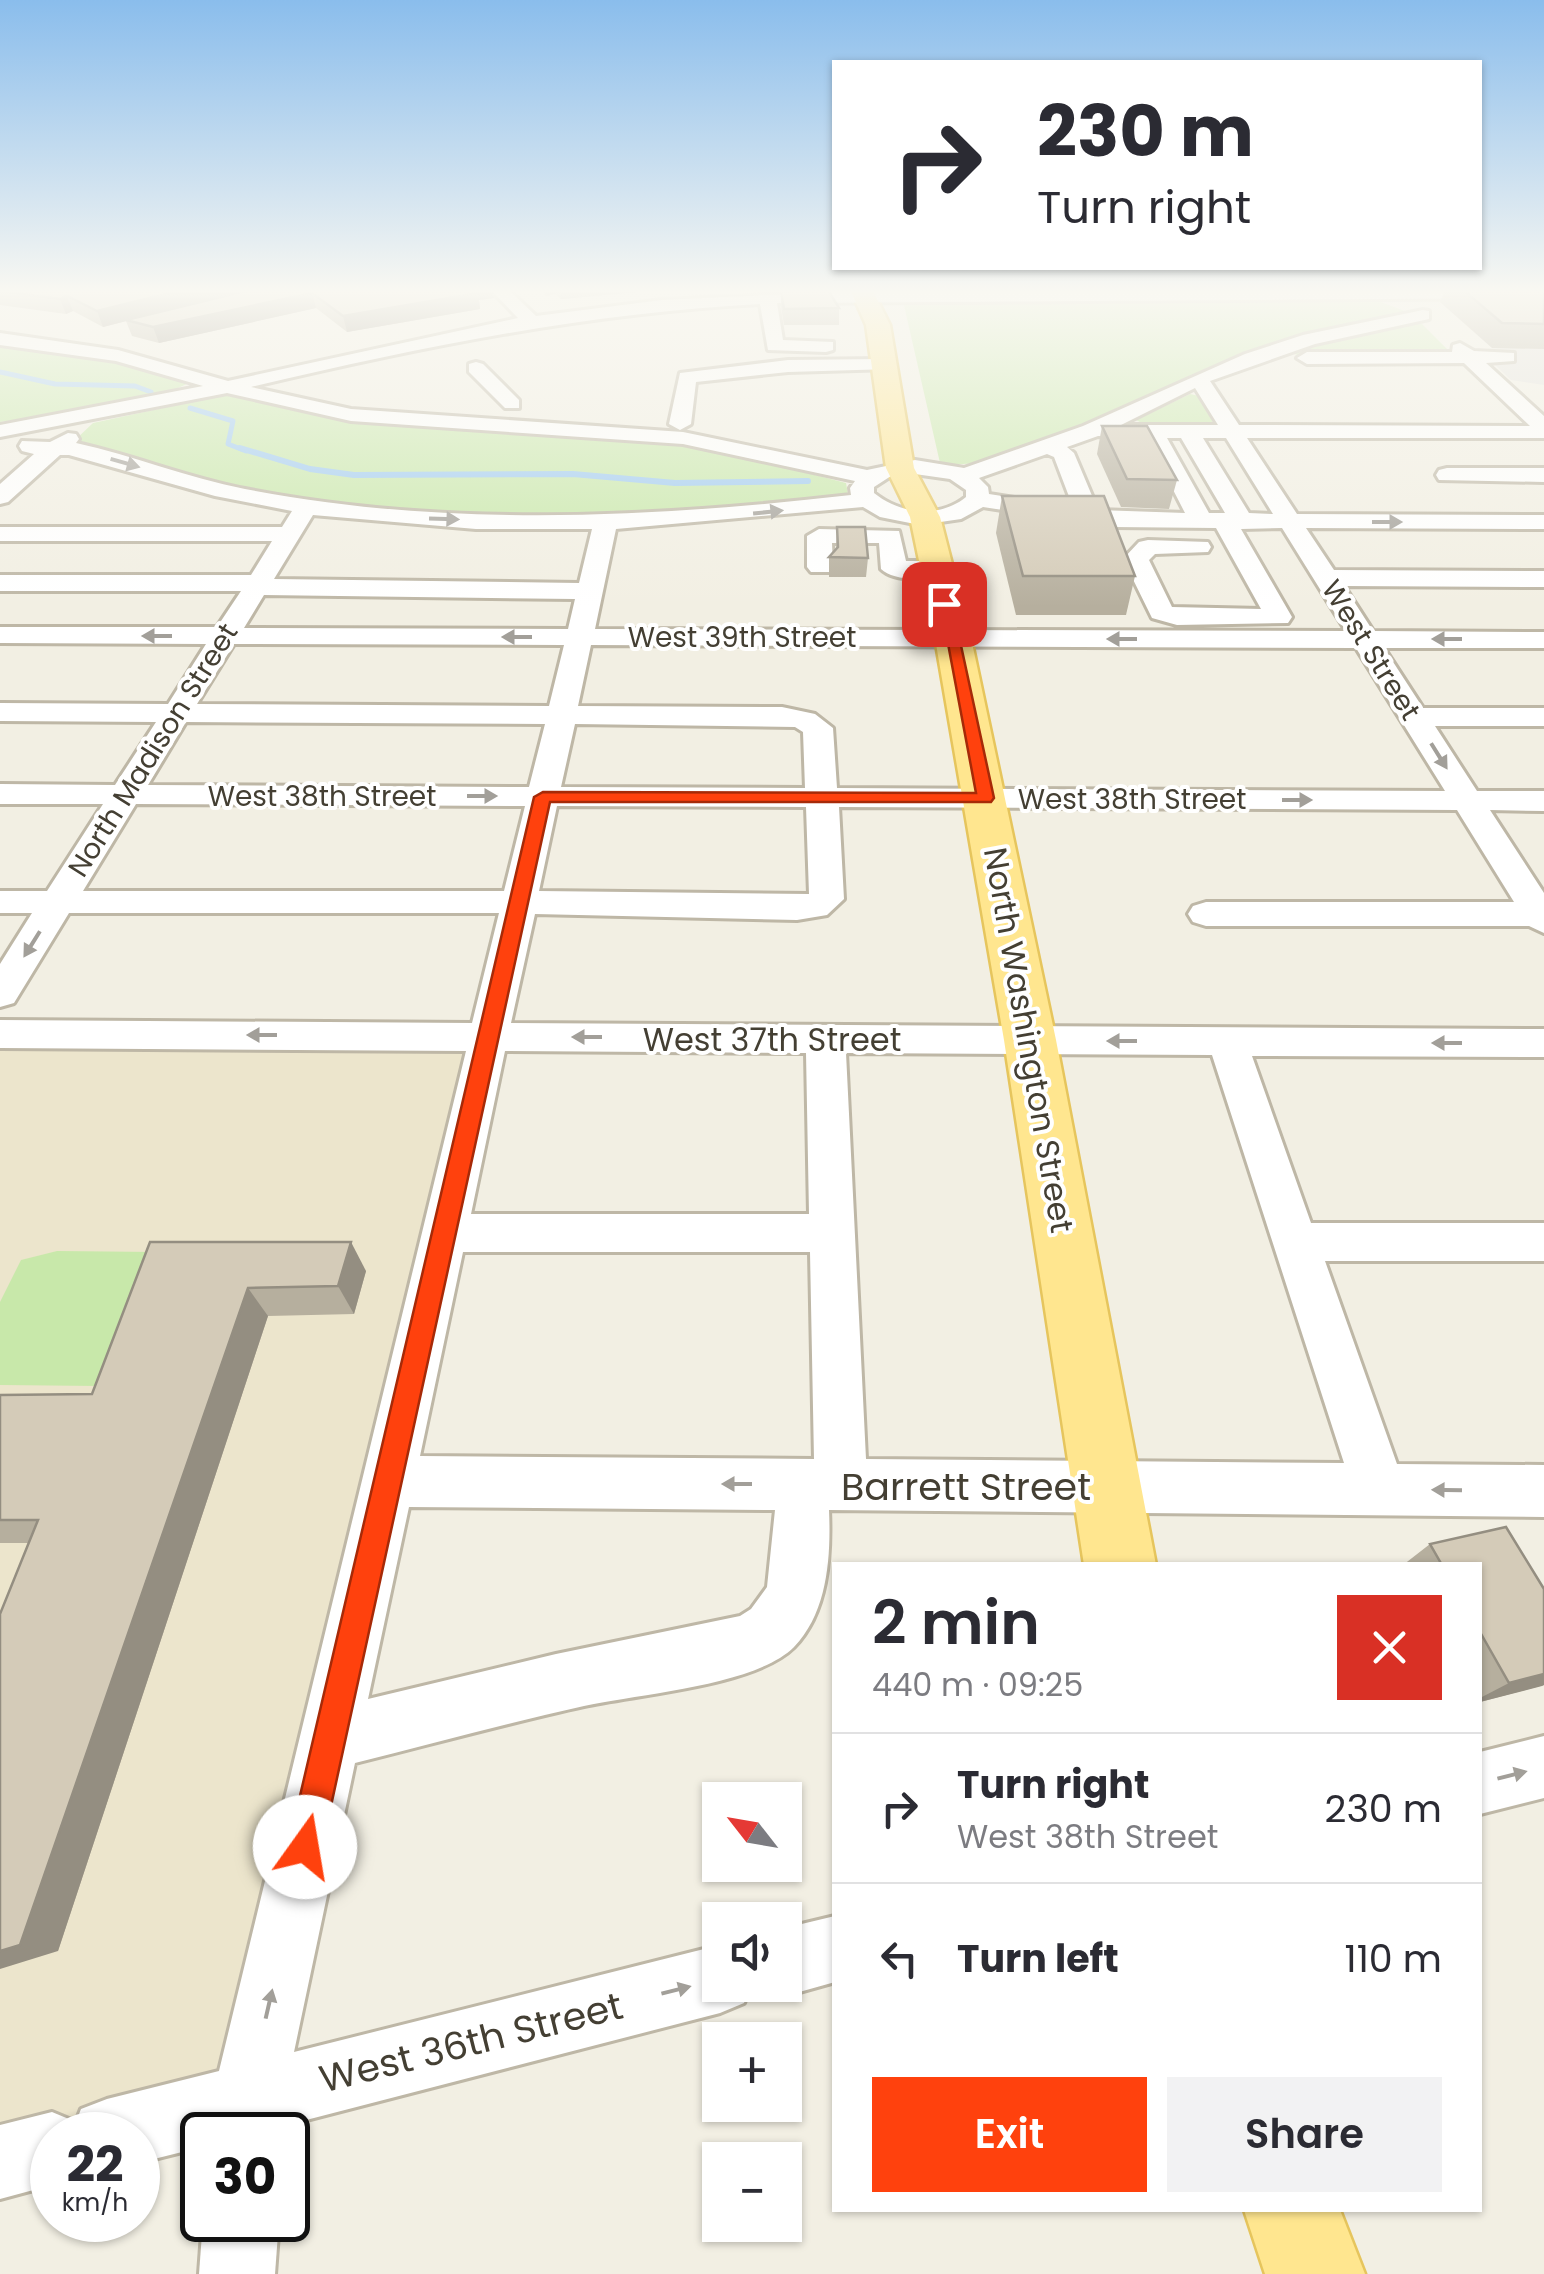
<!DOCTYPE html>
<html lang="en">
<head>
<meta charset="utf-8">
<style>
	body { margin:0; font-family:Poppins,sans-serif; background:#f2f2f3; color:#2b2b33; height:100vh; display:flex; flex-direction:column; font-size:38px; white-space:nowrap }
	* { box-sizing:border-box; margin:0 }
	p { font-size:32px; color:#7c7c81 }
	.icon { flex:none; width:55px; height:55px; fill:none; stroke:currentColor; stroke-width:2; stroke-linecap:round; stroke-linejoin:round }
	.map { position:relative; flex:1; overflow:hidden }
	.drawer { position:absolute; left:832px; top:1562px; width:650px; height:650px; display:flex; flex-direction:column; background:#fff; border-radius:0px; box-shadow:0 2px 8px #0004 }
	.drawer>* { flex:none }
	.hud { position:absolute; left:832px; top:60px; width:650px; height:210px; border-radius:0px; box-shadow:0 2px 8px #0004; background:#fff; color:#2b2b33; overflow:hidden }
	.needle { width:65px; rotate:301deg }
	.tools { position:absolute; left:702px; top:1782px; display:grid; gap:20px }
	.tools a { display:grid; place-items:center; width:100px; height:100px; border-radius:0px; background:#fff; box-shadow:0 2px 8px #0004; font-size:50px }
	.speed { position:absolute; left:30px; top:2112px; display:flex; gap:20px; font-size:50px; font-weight:700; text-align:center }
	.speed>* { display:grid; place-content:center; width:130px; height:130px; border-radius:50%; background:#fff; box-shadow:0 2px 8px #0004; line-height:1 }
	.speed small { font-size:25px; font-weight:400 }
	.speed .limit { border:5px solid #111; border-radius:15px; background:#fff; color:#111 }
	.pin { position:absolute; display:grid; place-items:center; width:85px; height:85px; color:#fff; margin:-42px; border-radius:20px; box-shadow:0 5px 15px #0006 }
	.me { position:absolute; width:110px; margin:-55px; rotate:13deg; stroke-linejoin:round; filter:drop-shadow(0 0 8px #0008) }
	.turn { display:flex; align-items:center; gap:35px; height:210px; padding:0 40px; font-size:45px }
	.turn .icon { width:130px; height:130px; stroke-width:2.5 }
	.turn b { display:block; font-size:70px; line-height:85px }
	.round { display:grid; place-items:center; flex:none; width:105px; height:105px; border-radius:0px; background:#f2f2f3 }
	.summary { display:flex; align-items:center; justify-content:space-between; height:170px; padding:0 40px }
	h1 { font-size:60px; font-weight:600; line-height:75px }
	.action { display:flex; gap:20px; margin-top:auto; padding:20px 40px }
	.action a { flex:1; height:115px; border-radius:0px; background:#ff410d; color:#fff; font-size:40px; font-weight:600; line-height:115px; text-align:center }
	.action a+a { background:#f2f2f3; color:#2b2b33 }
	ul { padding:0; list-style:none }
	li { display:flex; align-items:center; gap:30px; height:150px; padding:0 40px; border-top:2px solid #e1e1e2 }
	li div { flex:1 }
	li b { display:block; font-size:38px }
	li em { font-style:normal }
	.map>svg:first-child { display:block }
</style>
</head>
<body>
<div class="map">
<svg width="1544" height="2274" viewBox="0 0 1544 2274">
	<rect width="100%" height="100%" fill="#f2efe3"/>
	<polygon fill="#ece5cc" points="0,1034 488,1037 248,2099 52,2135 52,2149 0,2162"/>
	<g fill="#c8e8aa">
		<path d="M 903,301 L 1381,302 L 1407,312 L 1404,316 C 1335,333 1262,346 1197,374 C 1133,403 1007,475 940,463 Z"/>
		<polygon points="1414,322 1422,324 1452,354 1302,356 1286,352"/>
		<path d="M 0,339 L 53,345 L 198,378 C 142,411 63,412 0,422 Z"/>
		<polygon points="1190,394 1199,396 1215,426 1148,426 1136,420"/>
		<polygon points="223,395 336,416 665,443 734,454 846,483 848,494 820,502 607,520 468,520 259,499 77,449 74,441 93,423"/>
		<polygon points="57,1251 156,1252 99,1386 0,1385 0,1302 21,1260"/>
	</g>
	<polygon fill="#e2e0dc" points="1544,347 1544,385 1511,380 1491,361 1497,360 1484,349"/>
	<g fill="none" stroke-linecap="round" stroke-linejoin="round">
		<g stroke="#9dcaf2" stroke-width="5">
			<polyline points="0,372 55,384 135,386 151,392"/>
			<polyline points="190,408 233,421 228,444 246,451"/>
		</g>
		<polyline stroke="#9dcaf2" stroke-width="6" points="240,448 310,469 354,475 573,474 675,483 808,481"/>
		<defs>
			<g id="minor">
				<path d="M 490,289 L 508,289 L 536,316 L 662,300 L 832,292 L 1544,289 L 1544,298 L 777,303 L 783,340 L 833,342 L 833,350 L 826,352 L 768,350 L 760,304 C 587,313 420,347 251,387 L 351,409 L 683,432 L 867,470 L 915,460 L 964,468 L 1083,426 L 1245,354 L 1303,335 L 1423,310 L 1429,311 L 1429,319 L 1315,344 L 1210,381 L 1239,425 L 1530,426 L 1464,363 L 1307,364 L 1297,358 L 1307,352 L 1452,352 L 1453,345 L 1460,343 L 1474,351 L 1514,353 L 1514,361 L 1486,363 L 1544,416 L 1544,438 L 1247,438 L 1297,514 L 1544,515 L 1544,529 L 1306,528 L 1334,570 L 1544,571 L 1544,587 L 1344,586 L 1373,631 L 1544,632 L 1544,648 L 1384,648 L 1423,708 L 1544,708 L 1544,726 L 1435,726 L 1477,791 L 1544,791 L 1544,811 L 1490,810 L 1544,893 L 1544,933 L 1529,926 L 1206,926 L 1193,922 L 1188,914 L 1193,906 L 1206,902 L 1514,902 L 1457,810 L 839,807 L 844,899 L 827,915 L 797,920 L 535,914 L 511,1023 L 1544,1029 L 1544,1057 L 1252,1056 L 1311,1223 L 1544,1223 L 1544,1261 L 1325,1261 L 1397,1464 L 1544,1465 L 1544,1517 L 829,1510 C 831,1556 828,1612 794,1647 C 755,1686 638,1694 584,1706 C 507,1723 431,1744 355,1763 L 294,2052 L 720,1945 L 720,1985 L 751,1985 L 744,2003 L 720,2013 L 283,2126 L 282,2135 L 202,2135 L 202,2147 L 138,2163 L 138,2135 L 52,2135 L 52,2185 L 0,2199 L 0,2125 L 52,2112 L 76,2122 L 81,2109 L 107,2099 L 219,2071 L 466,1051 L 0,1048 L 0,1020 L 472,1023 L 499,913 L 69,913 L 14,1003 L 0,1007 L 0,964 L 32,913 L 0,913 L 0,891 L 47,891 L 103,804 L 0,804 L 0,784 L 115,785 L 156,722 L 0,721 L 0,703 L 168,704 L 206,644 L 0,643 L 0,627 L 217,627 L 241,591 L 0,591 L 0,575 L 251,575 L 272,541 L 0,541 L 0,527 L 282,527 L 292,511 L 215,496 L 69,455 L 60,455 L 8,502 L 0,504 L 0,484 L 34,454 L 22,451 L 19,446 L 22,441 L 50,442 L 68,433 L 76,434 L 79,439 L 76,443 C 133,455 187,478 245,489 C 445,528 649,518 851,495 L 850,488 L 855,481 L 683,444 L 351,421 L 227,393 L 0,437 L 0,425 L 203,386 L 116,361 L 0,345 L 0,333 L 118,350 L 228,381 L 518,318 ZM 1195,388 L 1218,425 L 1121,425 ZM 1098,436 L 1146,437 L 1185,513 L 1098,510 L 1074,453 L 1067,447 ZM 1167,438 L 1181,438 L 1225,513 L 1209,513 ZM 1203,438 L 1226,438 L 1273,514 L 1249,513 ZM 1047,454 L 1054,457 L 1073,507 L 989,494 L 988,487 L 979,478 ZM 915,474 L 950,479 L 966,490 L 966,497 C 939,519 900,514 874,493 L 874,487 L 891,476 ZM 863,507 L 880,517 L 920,525 L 961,519 L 983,507 L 1114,527 L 1216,528 L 1261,609 L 1172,607 L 1149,560 L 1155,554 L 1208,552 L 1211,547 L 1208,542 L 1148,540 L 1139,542 L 1123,559 L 1152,618 L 1177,625 L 1288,623 L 1292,617 L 1241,529 L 1282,528 L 1346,631 L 595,629 L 616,529 ZM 313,515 L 476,529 L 592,529 L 579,583 L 274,579 ZM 264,595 L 575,599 L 568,629 L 244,628 ZM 234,644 L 564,645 L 549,706 L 197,704 ZM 591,645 L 1356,648 L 1445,791 L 837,788 L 833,728 L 815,714 L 782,707 L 578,706 ZM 186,722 L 545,724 L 529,787 L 148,785 ZM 575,724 L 795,727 L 803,732 L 805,788 L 561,787 ZM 136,804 L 525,806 L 504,891 L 83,891 ZM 557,806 L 806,807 L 809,894 L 539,891 ZM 505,1051 L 806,1053 L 809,1214 L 471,1214 ZM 846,1053 L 1212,1055 L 1344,1463 L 866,1459 ZM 463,1252 L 810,1252 L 814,1459 L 420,1456 ZM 409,1507 L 775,1510 L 767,1587 L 751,1609 L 740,1616 L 556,1654 L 368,1699 Z"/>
				<polygon points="884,359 891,361 891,369 788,372 696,382 691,424 680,430 669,424 680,373 788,360"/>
				<polygon points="476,362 483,364 519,400 519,408 505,408 469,372 469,364"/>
				<polygon points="1447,468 1544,468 1544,482 1439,480 1436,475 1439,470"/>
				<path d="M 819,529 L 899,531 L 906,561 L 936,561 L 949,569 C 936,582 894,582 881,569 L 879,543 L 832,543 L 833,567 L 829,572 L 811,572 L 807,567 L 807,536 Z"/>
				<polygon points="1544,1736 1544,1798 1480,1814 1480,1752"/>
				<polygon points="835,1916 835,1982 785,1996 761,1986 785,1985 785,1928"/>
				<polygon points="203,2220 279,2220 275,2274 199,2274"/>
			</g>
			<g id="major">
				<polygon points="850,289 872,289 890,325 914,468 940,517 971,638 1056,1040 1156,1565 1084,1565 1004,1040 935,638 910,517 886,468 866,325"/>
				<polygon points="1244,2210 1340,2210 1365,2274 1265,2274"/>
			</g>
		</defs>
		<use href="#minor" stroke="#beb7a6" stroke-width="6"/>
		<use href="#major" stroke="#e6c55d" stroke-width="5"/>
		<use href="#minor" fill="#fff" fill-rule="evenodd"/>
		<use href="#major" fill="#ffe68f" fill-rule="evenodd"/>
	</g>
	<g fill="#b6af9e">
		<polygon points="0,289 492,289 494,298 479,300 480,309 347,332 316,308 159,343 132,336 126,321 103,327 73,311 66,314 0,305"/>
		<polygon points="540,289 671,289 561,299 555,294 546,296"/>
		<polygon points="774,289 816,289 774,291"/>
		<polygon points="1445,289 1544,289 1544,349 1492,348 1440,302"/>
		<polygon points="781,291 839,308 839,325 784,325 781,307"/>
		<polygon points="1102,426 1177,480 1169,509 1121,507 1097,454"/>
		<polygon points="1002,496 1135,576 1126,615 1016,615 996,533"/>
		<polygon points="837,527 868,558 866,577 829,577 829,557 836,549"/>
		<polygon points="150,1242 366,1271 354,1314 268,1316 58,1951 29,1543 0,1543 0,1395 92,1394"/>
		<polygon points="1506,1527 1544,1589 1544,1685 1480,1702 1480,1565 1403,1565 1430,1544"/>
	</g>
	<g fill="#948e81">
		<polygon points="186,289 252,289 103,327 97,311"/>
		<polygon points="470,289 492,289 494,298 479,300 480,309 347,332 343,316"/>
		<polygon points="545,289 555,289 555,294 546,296"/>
		<polygon points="560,289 671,289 561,299"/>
		<polygon points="312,293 316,308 159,343 153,327"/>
		<polygon points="67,296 73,311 66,314 60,299"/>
		<polygon points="351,1242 366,1271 354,1314 338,1286"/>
		<polygon points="248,1288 268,1316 58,1951 0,1969 0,1951"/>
		<polygon points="1544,1674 1544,1685 1542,1686 1480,1702 1480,1698 1509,1683"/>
	</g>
	<g fill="#d4cbb8" stroke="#948e81" stroke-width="2.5">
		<polygon points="0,289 186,289 97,311 67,296 60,299 0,291"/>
		<polygon points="254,289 472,289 478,293 343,316 312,293 153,327 126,320"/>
		<polygon points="1462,289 1544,289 1544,324 1502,323"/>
		<polygon points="828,290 839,308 784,309 781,291"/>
		<polygon points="1102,426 1147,426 1177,480 1127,479"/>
		<polygon points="1002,496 1104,496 1135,576 1023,576"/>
		<polygon points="837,527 865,527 868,558 829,557 838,547"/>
		<polygon points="150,1242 351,1242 338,1286 248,1288 20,1945 0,1951 0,1614 38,1520 0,1520 0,1395 92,1394"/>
		<polygon points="1506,1527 1544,1589 1544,1674 1509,1683 1480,1632 1480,1565 1442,1565 1430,1544"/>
	</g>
	<defs><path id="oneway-solid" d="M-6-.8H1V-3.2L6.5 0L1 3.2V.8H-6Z" transform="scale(2.5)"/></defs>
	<g fill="#a29f99">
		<use href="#oneway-solid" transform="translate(125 463) rotate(16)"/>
		<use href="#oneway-solid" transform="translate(768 512) rotate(-6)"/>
		<use href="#oneway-solid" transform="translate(444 519) rotate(2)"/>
		<use href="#oneway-solid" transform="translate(1387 522)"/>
		<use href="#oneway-solid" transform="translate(157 636) rotate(-180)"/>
		<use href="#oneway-solid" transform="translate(517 637) rotate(-180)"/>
		<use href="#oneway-solid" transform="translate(1122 639) rotate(-180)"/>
		<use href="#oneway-solid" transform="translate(1447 639) rotate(-180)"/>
		<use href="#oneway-solid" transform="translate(1439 756) rotate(58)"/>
		<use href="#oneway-solid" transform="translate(482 796)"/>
		<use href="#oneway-solid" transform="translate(1297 800)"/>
		<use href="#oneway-solid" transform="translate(32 944) rotate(122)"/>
		<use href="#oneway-solid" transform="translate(262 1035) rotate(-180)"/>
		<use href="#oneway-solid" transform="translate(587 1037) rotate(-180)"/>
		<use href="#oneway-solid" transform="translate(1122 1041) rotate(-180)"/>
		<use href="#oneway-solid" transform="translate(1447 1043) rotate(-180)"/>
		<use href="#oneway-solid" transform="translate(737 1484) rotate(-180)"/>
		<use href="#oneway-solid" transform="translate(1447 1490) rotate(-179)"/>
		<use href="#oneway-solid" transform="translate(1512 1775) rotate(-14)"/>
		<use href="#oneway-solid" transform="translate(676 1990) rotate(-14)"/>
		<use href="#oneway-solid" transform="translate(269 2004) rotate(-77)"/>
	</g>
	<linearGradient id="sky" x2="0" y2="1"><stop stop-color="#8abdec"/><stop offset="0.48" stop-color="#f9f8f2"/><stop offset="1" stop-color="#f9f8f2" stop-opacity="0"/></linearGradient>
	<rect width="1544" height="607" fill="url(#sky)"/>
	<polygon fill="#ff410d" stroke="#a62a08" stroke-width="2.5" points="940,601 952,604 994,798 991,802 550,802 322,1847 317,1859 305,1864 293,1859 288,1847 534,797 543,792 976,793"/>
	<g text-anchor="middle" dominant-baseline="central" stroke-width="8" stroke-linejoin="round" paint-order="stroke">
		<g font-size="28" fill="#443f33" stroke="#fff">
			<text x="742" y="637">West 39th Street</text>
			<text transform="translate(1371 650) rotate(58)">West Street</text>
			<text transform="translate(153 750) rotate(-58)">North Madison Street</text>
			<text x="322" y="796">West 38th Street</text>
			<text x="1132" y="799">West 38th Street</text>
		</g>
		<g font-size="32" fill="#443f33" stroke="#fff">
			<text x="772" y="1039">West 37th Street</text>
			<text transform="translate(1029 1040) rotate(80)">North Washington Street</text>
		</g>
		<g font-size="38" fill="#443f33" stroke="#fff">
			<text x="966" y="1486">Barrett Street</text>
			<text transform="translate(471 2042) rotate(-14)">West 36th Street</text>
		</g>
	</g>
</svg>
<div class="tools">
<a><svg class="needle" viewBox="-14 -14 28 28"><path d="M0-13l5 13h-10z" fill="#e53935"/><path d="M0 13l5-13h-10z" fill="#7c7c81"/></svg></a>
<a><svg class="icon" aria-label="sound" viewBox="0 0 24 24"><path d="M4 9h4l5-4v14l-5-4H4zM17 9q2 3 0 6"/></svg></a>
<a>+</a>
<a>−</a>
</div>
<div class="speed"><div>22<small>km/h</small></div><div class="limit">30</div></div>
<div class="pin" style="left:944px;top:604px;background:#d93025"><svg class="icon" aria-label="arrive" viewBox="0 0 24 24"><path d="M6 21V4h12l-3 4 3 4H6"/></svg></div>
<svg class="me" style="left:305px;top:1847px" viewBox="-20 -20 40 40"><circle r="19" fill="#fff"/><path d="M0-13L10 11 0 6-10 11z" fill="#ff410d"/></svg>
<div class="hud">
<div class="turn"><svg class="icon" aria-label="right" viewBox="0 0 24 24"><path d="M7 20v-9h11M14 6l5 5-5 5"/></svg><div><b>230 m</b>Turn right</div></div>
</div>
<section class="drawer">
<div class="summary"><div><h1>2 min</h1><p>440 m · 09:25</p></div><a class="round" style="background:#d93025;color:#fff"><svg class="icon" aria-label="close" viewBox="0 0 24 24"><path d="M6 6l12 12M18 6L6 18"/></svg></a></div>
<ul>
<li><svg class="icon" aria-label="right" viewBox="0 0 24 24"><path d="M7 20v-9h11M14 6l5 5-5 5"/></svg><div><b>Turn right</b><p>West 38th Street</p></div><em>230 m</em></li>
<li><svg class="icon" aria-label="left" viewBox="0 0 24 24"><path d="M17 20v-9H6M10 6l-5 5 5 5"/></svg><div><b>Turn left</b></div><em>110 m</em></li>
</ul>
<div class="action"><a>Exit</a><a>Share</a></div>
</section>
</div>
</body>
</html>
